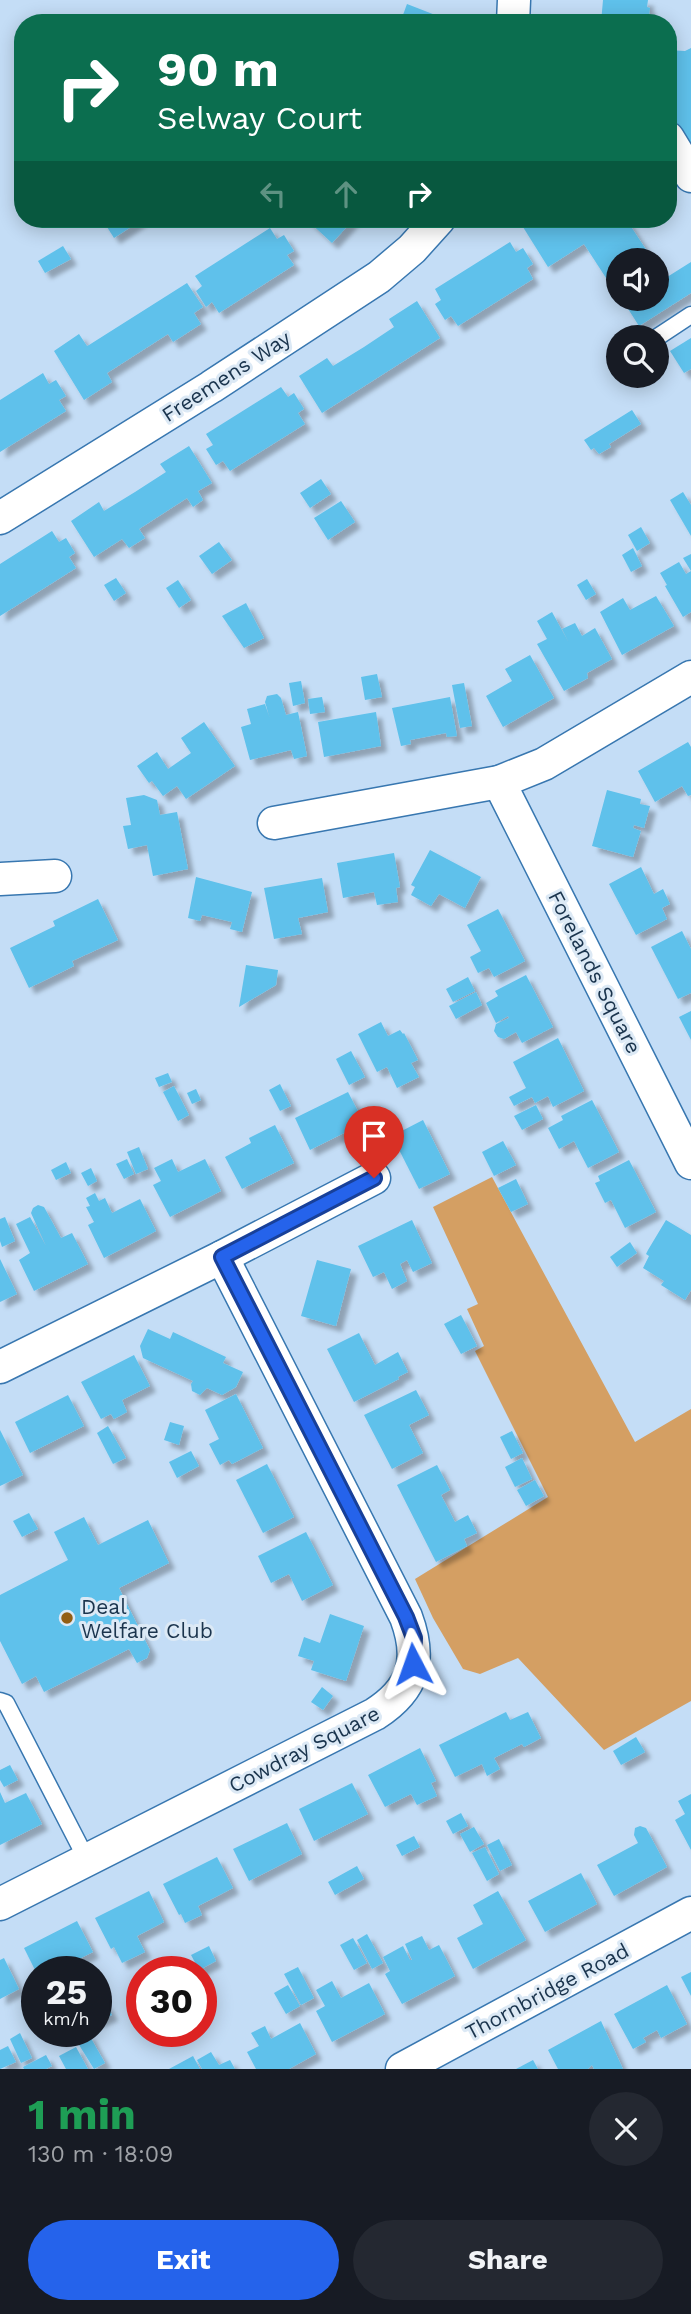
<!DOCTYPE html>
<html lang="en">
<head>
<meta charset="utf-8">
<style>
	body { margin:0; font-family:"Work Sans",sans-serif; background:#242831; color:#f1f3f6; height:100vh; display:flex; flex-direction:column; font-size:26px; white-space:nowrap }
	* { box-sizing:border-box; margin:0 }
	p { font-size:23px; color:#9ea1a6 }
	.icon { flex:none; width:38px; height:38px; fill:none; stroke:currentColor; stroke-width:2; stroke-linecap:round; stroke-linejoin:round }
	.map { position:relative; height:2069px; overflow:hidden }
	.details { display:flex; flex-direction:column; background:#171b24; flex:1 }
	.details>* { flex:none }
	.top-card { position:absolute; left:14px; top:14px; width:663px; height:214px; border-radius:28px; box-shadow:0 4px 18px #0003; background:#0b6e4f; color:#fff; overflow:hidden }
	.controls { position:absolute; left:606px; top:248px; display:grid; gap:14px }
	.controls a { display:grid; place-items:center; width:63px; height:63px; border-radius:50%; background:#171b24; box-shadow:0 4px 18px #0003; font-size:35px }
	.speed { position:absolute; left:21px; top:1956px; display:flex; gap:14px; font-size:35px; font-weight:700; text-align:center }
	.speed>* { display:grid; place-content:center; width:91px; height:91px; border-radius:50%; background:#171b24; box-shadow:0 4px 18px #0003; line-height:1 }
	.speed small { font-size:18px; font-weight:400 }
	.speed .limit { border:10px solid #d22; background:#fff; color:#111 }
	.pin { position:absolute; display:grid; place-items:center; width:60px; height:60px; color:#fff; margin:-72px -30px; border-radius:50% 50% 50% 0; rotate:-45deg; box-shadow:0 0 7px #0007 }
	.pin .icon { rotate:45deg }
	.me { position:absolute; width:77px; margin:-38px; rotate:356deg; stroke-linejoin:round; filter:drop-shadow(0 0 5px #0008) }
	.turn { display:flex; align-items:center; gap:24px; height:147px; padding:0 28px; font-size:32px }
	.turn .icon { width:91px; height:91px; stroke-width:2.5 }
	.turn b { display:block; font-size:49px; line-height:60px }
	.lanes { display:flex; align-items:center; height:66px; padding:0 28px; background:#0003; justify-content:center; gap:35px; direction:ltr }
	.lanes .off { opacity:.35 }
	.round { display:grid; place-items:center; flex:none; width:74px; height:74px; border-radius:37px; background:#242831 }
	.headline { display:flex; align-items:center; justify-content:space-between; height:119px; padding:0 28px }
	h1 { font-size:42px; font-weight:700; line-height:52px; color:#1e9e55 }
	.button { display:flex; gap:14px; margin-top:auto; padding:14px 28px }
	.button a { flex:1; height:80px; border-radius:42px; background:#2563eb; color:#fff; font-size:28px; font-weight:700; line-height:80px; text-align:center }
	.button a+a { background:#242831; color:#f1f3f6 }
	.map>svg:first-child { display:block }
</style>
</head>
<body>
<div class="map">
<svg width="691" height="2069" viewBox="0 0 691 2069">
	<defs>
		<filter id="shadow"><feDropShadow dx="6" dy="6" stdDeviation="2" flood-color="#0004"/></filter>
	</defs>
	<rect width="100%" height="100%" fill="#c4ddf6"/>
	<polygon fill="#d49f63" points="492,1177 635,1442 691,1409 691,1701 604,1750 518,1658 480,1674 463,1669 433,1618 415,1579 548,1497 475,1351 484,1346 467,1309 478,1304 433,1207"/>
	<g fill="#5ec1eb" filter="url(#shadow)">
		<polygon points="603,0 648,0 647,7 650,8 648,23 601,23"/>
		<polygon points="407,4 443,18 442,23 400,23"/>
		<polygon points="691,48 691,145 668,109 668,50 685,51"/>
		<polygon points="102,219 143,219 114,238"/>
		<polygon points="306,219 354,219 332,243"/>
		<polygon points="535,219 626,219 649,254 639,261 618,261 618,274 608,281 584,244 548,267 523,227"/>
		<polygon points="270,228 277,239 284,235 294,251 287,255 294,265 219,313 212,302 206,307 196,291 202,286 195,276"/>
		<polygon points="510,242 516,252 523,248 533,264 527,268 533,279 458,326 451,316 445,320 435,304 441,300 435,289"/>
		<polygon points="63,246 71,259 45,273 38,261"/>
		<polygon points="691,262 691,293 639,326 625,304 632,299 656,299 656,284"/>
		<polygon points="187,283 203,307 194,313 201,324 173,342 168,334 107,373 112,382 84,400 54,351 79,334 87,346 89,345"/>
		<polygon points="417,301 440,338 322,413 299,376 327,358 333,366 364,347 394,327 389,319"/>
		<polygon points="691,338 691,369 684,373 670,351"/>
		<polygon points="43,373 49,384 56,380 66,396 59,400 66,411 0,452 0,400"/>
		<polygon points="281,387 288,397 294,393 304,409 298,413 305,424 230,471 223,461 216,465 206,449 213,445 206,434"/>
		<polygon points="632,410 641,424 609,444 611,447 599,454 594,448 591,450 584,440"/>
		<polygon points="189,446 212,483 198,491 203,500 193,507 187,498 139,529 145,538 129,548 122,539 94,557 71,521 99,502 104,511 135,492 166,472 160,464"/>
		<polygon points="321,479 331,494 310,508 300,493"/>
		<polygon points="683,492 691,505 691,536 670,500"/>
		<polygon points="341,501 355,522 328,540 314,518"/>
		<polygon points="641,527 650,543 637,551 628,535"/>
		<polygon points="52,531 59,542 66,538 75,553 69,557 76,568 0,616 0,564"/>
		<polygon points="219,542 232,560 212,574 199,556"/>
		<polygon points="633,548 642,566 631,572 622,555"/>
		<polygon points="691,554 691,612 683,617 665,586 667,585 660,573 679,562 686,574 691,571 683,558"/>
		<polygon points="116,578 126,593 114,601 104,585"/>
		<polygon points="587,579 596,594 586,600 577,585"/>
		<polygon points="178,580 191,600 179,608 166,588"/>
		<polygon points="656,596 674,626 622,655 600,612 623,598 630,610"/>
		<polygon points="246,603 264,638 244,648 222,616"/>
		<polygon points="552,612 569,643 562,629 575,623 582,636 595,628 612,659 587,673 588,678 564,691 537,644 547,639 537,621"/>
		<polygon points="530,655 554,698 503,727 486,696 512,681 505,669"/>
		<polygon points="377,674 382,697 365,700 361,677"/>
		<polygon points="301,681 305,703 293,706 289,683"/>
		<polygon points="464,683 472,726 460,728 452,685"/>
		<polygon points="277,694 281,698 286,715 298,712 307,756 294,759 291,750 250,760 241,727 251,724 247,709 265,704 270,719 265,702 267,696"/>
		<polygon points="322,697 325,712 310,714 308,699"/>
		<polygon points="450,697 457,736 447,737 446,733 410,740 411,744 401,746 392,708"/>
		<polygon points="376,712 381,746 324,757 318,722"/>
		<polygon points="204,722 235,766 186,799 177,786 163,796 152,781 149,783 137,766 157,752 168,769 191,753 181,738"/>
		<polygon points="688,742 691,747 691,795 688,796 682,786 655,802 638,771"/>
		<polygon points="607,790 641,799 640,804 650,806 644,828 634,825 633,828 641,831 633,857 592,846"/>
		<polygon points="144,795 157,800 160,815 177,812 188,869 153,876 147,845 128,849 123,826 131,825 126,798"/>
		<polygon points="430,850 481,877 465,908 439,894 431,906 411,895 415,887 411,885"/>
		<polygon points="394,853 400,887 396,888 398,902 377,905 374,892 343,898 337,863"/>
		<polygon points="641,867 654,894 663,889 670,904 662,908 667,919 636,935 609,884"/>
		<polygon points="196,877 252,892 242,932 230,929 232,922 202,915 200,921 188,918"/>
		<polygon points="322,878 328,912 298,918 302,934 274,939 264,888"/>
		<polygon points="98,899 118,940 72,961 74,966 29,988 10,948 55,926 53,921"/>
		<polygon points="498,909 525,961 494,977 489,968 478,973 470,957 481,951 467,925"/>
		<polygon points="682,931 691,949 691,993 678,999 651,947"/>
		<polygon points="246,965 278,970 276,985 239,1007"/>
		<polygon points="526,975 553,1027 522,1043 516,1032 504,1039 498,1037 494,1031 496,1024 509,1018 508,1016 496,1023 486,1003 498,996 495,991"/>
		<polygon points="468,977 475,991 453,1002 446,989"/>
		<polygon points="476,992 482,1005 456,1019 449,1006"/>
		<polygon points="691,1011 691,1040 679,1017"/>
		<polygon points="381,1022 388,1036 400,1030 403,1034 404,1033 418,1060 411,1063 419,1077 397,1088 387,1067 377,1072 358,1034"/>
		<polygon points="558,1038 584,1091 553,1107 548,1096 535,1103 532,1097 514,1106 509,1097 526,1088 513,1062"/>
		<polygon points="351,1051 365,1077 349,1085 336,1059"/>
		<polygon points="168,1073 172,1082 159,1087 155,1078"/>
		<polygon points="280,1084 291,1106 280,1111 269,1090"/>
		<polygon points="174,1086 189,1115 178,1121 163,1092"/>
		<polygon points="196,1089 201,1100 192,1104 187,1093"/>
		<polygon points="348,1092 364,1123 310,1150 295,1118"/>
		<polygon points="592,1100 619,1152 588,1168 574,1141 559,1149 548,1128 563,1120 561,1116"/>
		<polygon points="536,1105 543,1119 522,1130 514,1116"/>
		<polygon points="423,1120 450,1174 419,1189 392,1136"/>
		<polygon points="275,1125 294,1163 242,1189 225,1157 251,1143 249,1138"/>
		<polygon points="503,1141 516,1165 494,1176 482,1152"/>
		<polygon points="139,1147 148,1169 136,1174 127,1152"/>
		<polygon points="127,1159 134,1174 124,1179 116,1164"/>
		<polygon points="172,1159 178,1172 205,1159 221,1191 170,1217 153,1185 161,1181 154,1168"/>
		<polygon points="629,1160 656,1212 625,1228 611,1200 605,1203 595,1183 600,1181 598,1176"/>
		<polygon points="66,1162 71,1173 56,1180 51,1170"/>
		<polygon points="91,1168 97,1181 88,1186 81,1173"/>
		<polygon points="516,1179 528,1204 511,1212 498,1188"/>
		<polygon points="95,1193 99,1201 105,1198 112,1213 140,1199 156,1231 104,1258 88,1225 94,1222 86,1207 90,1206 86,1198"/>
		<polygon points="38,1205 44,1207 61,1238 72,1233 88,1264 34,1291 19,1260 30,1253 16,1224 30,1217 46,1246 31,1213 33,1208"/>
		<polygon points="5,1217 15,1241 2,1247 0,1241 0,1219"/>
		<polygon points="412,1220 432,1263 413,1272 407,1260 400,1264 407,1281 392,1289 384,1272 373,1277 358,1246"/>
		<polygon points="666,1220 691,1235 691,1290 685,1300 661,1285 664,1281 643,1268 649,1256 646,1254 648,1250"/>
		<polygon points="630,1242 637,1253 617,1267 610,1257"/>
		<polygon points="0,1259 17,1294 0,1302"/>
		<polygon points="317,1260 351,1269 336,1326 301,1316"/>
		<polygon points="461,1315 477,1346 461,1354 444,1324"/>
		<polygon points="148,1329 170,1339 173,1332 226,1357 223,1363 243,1372 236,1387 222,1395 207,1388 200,1395 192,1391 191,1384 193,1381 143,1358 140,1346"/>
		<polygon points="359,1333 375,1365 398,1352 408,1372 398,1377 399,1379 354,1402 327,1349"/>
		<polygon points="134,1355 150,1386 122,1400 127,1412 114,1419 111,1414 101,1419 81,1382"/>
		<polygon points="416,1390 429,1415 409,1425 423,1453 392,1469 364,1415"/>
		<polygon points="236,1394 263,1448 232,1464 229,1460 220,1465 209,1444 219,1439 205,1410"/>
		<polygon points="68,1395 84,1426 30,1453 15,1422"/>
		<polygon points="170,1422 184,1426 179,1445 164,1440"/>
		<polygon points="108,1426 126,1458 113,1464 97,1433"/>
		<polygon points="0,1430 23,1475 0,1486"/>
		<polygon points="512,1431 523,1453 511,1459 500,1437"/>
		<polygon points="191,1451 199,1466 177,1478 169,1462"/>
		<polygon points="522,1458 532,1479 515,1487 505,1467"/>
		<polygon points="267,1464 294,1517 263,1533 236,1480"/>
		<polygon points="437,1465 450,1490 441,1495 455,1522 468,1515 477,1533 464,1539 467,1546 436,1562 397,1485"/>
		<polygon points="535,1480 544,1496 526,1506 517,1490"/>
		<polygon points="29,1513 38,1529 22,1537 13,1521"/>
		<polygon points="84,1517 98,1545 148,1520 169,1563 119,1588 150,1650 147,1658 137,1663 129,1649 44,1692 36,1676 22,1684 0,1641 0,1595 68,1560 54,1532"/>
		<polygon points="306,1532 333,1585 302,1601 289,1574 271,1583 258,1556"/>
		<polygon points="330,1614 364,1626 346,1681 311,1670 314,1661 298,1656 304,1637 320,1643"/>
		<polygon points="322,1687 333,1696 323,1710 311,1702"/>
		<polygon points="506,1712 510,1720 528,1712 541,1738 524,1747 522,1744 494,1758 500,1769 487,1776 482,1764 455,1777 439,1745"/>
		<polygon points="636,1737 645,1752 621,1765 613,1751"/>
		<polygon points="420,1748 436,1781 431,1783 437,1796 417,1805 411,1794 385,1807 368,1775"/>
		<polygon points="10,1765 18,1780 4,1787 0,1780 0,1770"/>
		<polygon points="352,1783 368,1814 314,1841 299,1809"/>
		<polygon points="0,1792 5,1803 26,1793 42,1824 0,1845"/>
		<polygon points="691,1794 691,1850 675,1820 685,1814 678,1801"/>
		<polygon points="461,1813 468,1826 453,1834 446,1821"/>
		<polygon points="287,1823 302,1854 249,1881 233,1849"/>
		<polygon points="640,1826 646,1828 667,1867 614,1896 597,1865 638,1843 634,1835 635,1828"/>
		<polygon points="474,1827 484,1844 470,1852 460,1834"/>
		<polygon points="414,1836 420,1847 402,1856 396,1845"/>
		<polygon points="499,1839 512,1865 500,1871 487,1845"/>
		<polygon points="485,1847 499,1874 487,1881 472,1853"/>
		<polygon points="217,1857 233,1888 198,1906 202,1915 185,1923 181,1914 179,1915 163,1884"/>
		<polygon points="357,1866 364,1879 335,1895 328,1882"/>
		<polygon points="581,1873 597,1904 545,1932 528,1901"/>
		<polygon points="149,1891 164,1922 137,1936 145,1952 122,1963 114,1947 111,1949 95,1918"/>
		<polygon points="498,1891 526,1940 473,1969 457,1938 483,1924 473,1905"/>
		<polygon points="77,1921 93,1952 65,1966 68,1972 36,1972 24,1948"/>
		<polygon points="367,1934 383,1963 372,1969 357,1940"/>
		<polygon points="422,1936 429,1950 439,1945 455,1976 402,2004 385,1974 390,1971 383,1957 403,1946 410,1960 412,1960 405,1944"/>
		<polygon points="353,1938 367,1963 354,1970 340,1945"/>
		<polygon points="209,1946 216,1961 199,1970 191,1955"/>
		<polygon points="4,1958 19,1989 0,1999 0,1960"/>
		<polygon points="298,1967 314,1998 301,2005 284,1974"/>
		<polygon points="691,1972 691,1996 681,1977"/>
		<polygon points="142,1978 142,1996 140,1997 133,1983"/>
		<polygon points="332,1981 341,1998 369,1983 385,2014 332,2042 316,2011 325,2006 316,1990"/>
		<polygon points="288,1985 300,2006 286,2014 274,1993"/>
		<polygon points="667,1985 687,2024 661,2038 657,2030 643,2038 646,2042 633,2049 614,2014"/>
		<polygon points="106,2003 112,2015 96,2022 96,2007"/>
		<polygon points="601,2021 623,2069 594,2069 592,2065 588,2069 558,2069 548,2050"/>
		<polygon points="300,2023 316,2054 289,2069 256,2069 247,2052 259,2046 251,2033 265,2026 271,2039"/>
		<polygon points="55,2032 72,2032 74,2034 60,2041"/>
		<polygon points="20,2033 32,2058 21,2063 10,2039"/>
		<polygon points="88,2033 105,2063 94,2069 76,2040"/>
		<polygon points="8,2046 16,2062 0,2069 0,2050"/>
		<polygon points="76,2047 88,2069 66,2069 59,2056"/>
		<polygon points="211,2052 219,2065 230,2060 235,2069 202,2069 197,2060"/>
		<polygon points="46,2055 52,2066 46,2069 24,2069 23,2067"/>
		<polygon points="193,2056 200,2069 169,2069"/>
		<polygon points="533,2060 538,2069 516,2069"/>
	</g>
	<g fill="none" stroke-linecap="round" stroke-linejoin="round">
		<defs>
			<g id="lane">
				<polyline points="656,338 691,315"/>
				<polyline points="0,1701 6,1703 87,1860"/>
			</g>
			<g id="street">
				<polyline points="513,23 514,0"/>
				<polyline points="668,138 691,176"/>
				<polyline points="0,518 211,387 379,277 412,249 439,219"/>
				<polyline points="499,782 691,1163"/>
				<polyline points="274,823 499,782 544,764 691,677"/>
				<polyline points="0,879 55,876"/>
				<polyline points="0,1367 222,1257 374,1178"/>
				<path d="M 0,1904 L 375,1714 C 414,1689 422,1660 406,1617 L 222,1257"/>
				<polyline points="402,2069 691,1913"/>
			</g>
		</defs>
		<use href="#lane" stroke="#3877b0" stroke-width="19"/>
		<use href="#street" stroke="#3877b0" stroke-width="35"/>
		<use href="#lane" stroke="#fff" stroke-width="16"/>
		<use href="#street" stroke="#fff" stroke-width="32"/>
	</g>
	<g fill="none" stroke-linecap="round" stroke-linejoin="round">
		<defs>
			<polyline id="route" points="374,1178 222,1257 406,1617 414,1638 413,1664"/>
		</defs>
		<use href="#route" stroke="#184099" stroke-width="18"/>
		<use href="#route" stroke="#2563eb" stroke-width="12"/>
	</g>
	<circle fill="#935e14" stroke="#dce9f5" stroke-width="2.5" cx="67" cy="1618" r="7"/>
	<g text-anchor="middle" dominant-baseline="central" stroke-width="6" stroke-linejoin="round" paint-order="stroke">
		<g font-size="21" fill="#1a344d" stroke="#dce9f5">
			<text transform="translate(226 376) rotate(-33)">Freemens Way</text>
			<text transform="translate(595 972) rotate(63)">Forelands Square</text>
			<text transform="translate(304 1749) rotate(-27)">Cowdray Square</text>
			<text transform="translate(547 1991) rotate(-28)">Thornbridge Road</text>
		</g>
		<g font-size="21" fill="#1a344d" stroke="#dce9f5" text-anchor="start">
			<text x="81" y="1606">Deal<tspan x="81" dy="24">Welfare Club</tspan></text>
		</g>
	</g>
</svg>
<div class="controls">
<a><svg class="icon" aria-label="sound" viewBox="0 0 24 24"><path d="M4 9h4l5-4v14l-5-4H4zM17 9q2 3 0 6"/></svg></a>
<a><svg class="icon" aria-label="search" viewBox="0 0 24 24"><circle cx="10" cy="10" r="6"/><path d="M15 15l6 6"/></svg></a>
</div>
<div class="speed"><div>25<small>km/h</small></div><div class="limit">30</div></div>
<div class="pin" style="left:374px;top:1178px;background:#d93025"><svg class="icon" aria-label="arrive" viewBox="0 0 24 24"><path d="M6 21V4h12l-3 4 3 4H6"/></svg></div>
<svg class="me" style="left:413px;top:1664px" viewBox="-20 -20 40 40"><path d="M0-17L14 15 0 8-14 15z" fill="#2563eb" stroke="#fff" stroke-width="4"/></svg>
<div class="top-card">
<div class="turn"><svg class="icon" aria-label="right" viewBox="0 0 24 24"><path d="M7 20v-9h11M14 6l5 5-5 5"/></svg><div><b>90 m</b>Selway Court</div></div>
<div class="lanes"><svg class="icon off" aria-label="left" viewBox="0 0 24 24"><path d="M17 20v-9H6M10 6l-5 5 5 5"/></svg><svg class="icon off" aria-label="ahead" viewBox="0 0 24 24"><path d="M12 20V5M6 11l6-6 6 6"/></svg><svg class="icon" aria-label="right" viewBox="0 0 24 24"><path d="M7 20v-9h11M14 6l5 5-5 5"/></svg></div>
</div>
</div>
<section class="details">
<div class="headline"><div><h1>1 min</h1><p>130 m · 18:09</p></div><a class="round"><svg class="icon" aria-label="close" viewBox="0 0 24 24"><path d="M6 6l12 12M18 6L6 18"/></svg></a></div>
<div class="button"><a>Exit</a><a>Share</a></div>
</section>
</body>
</html>
